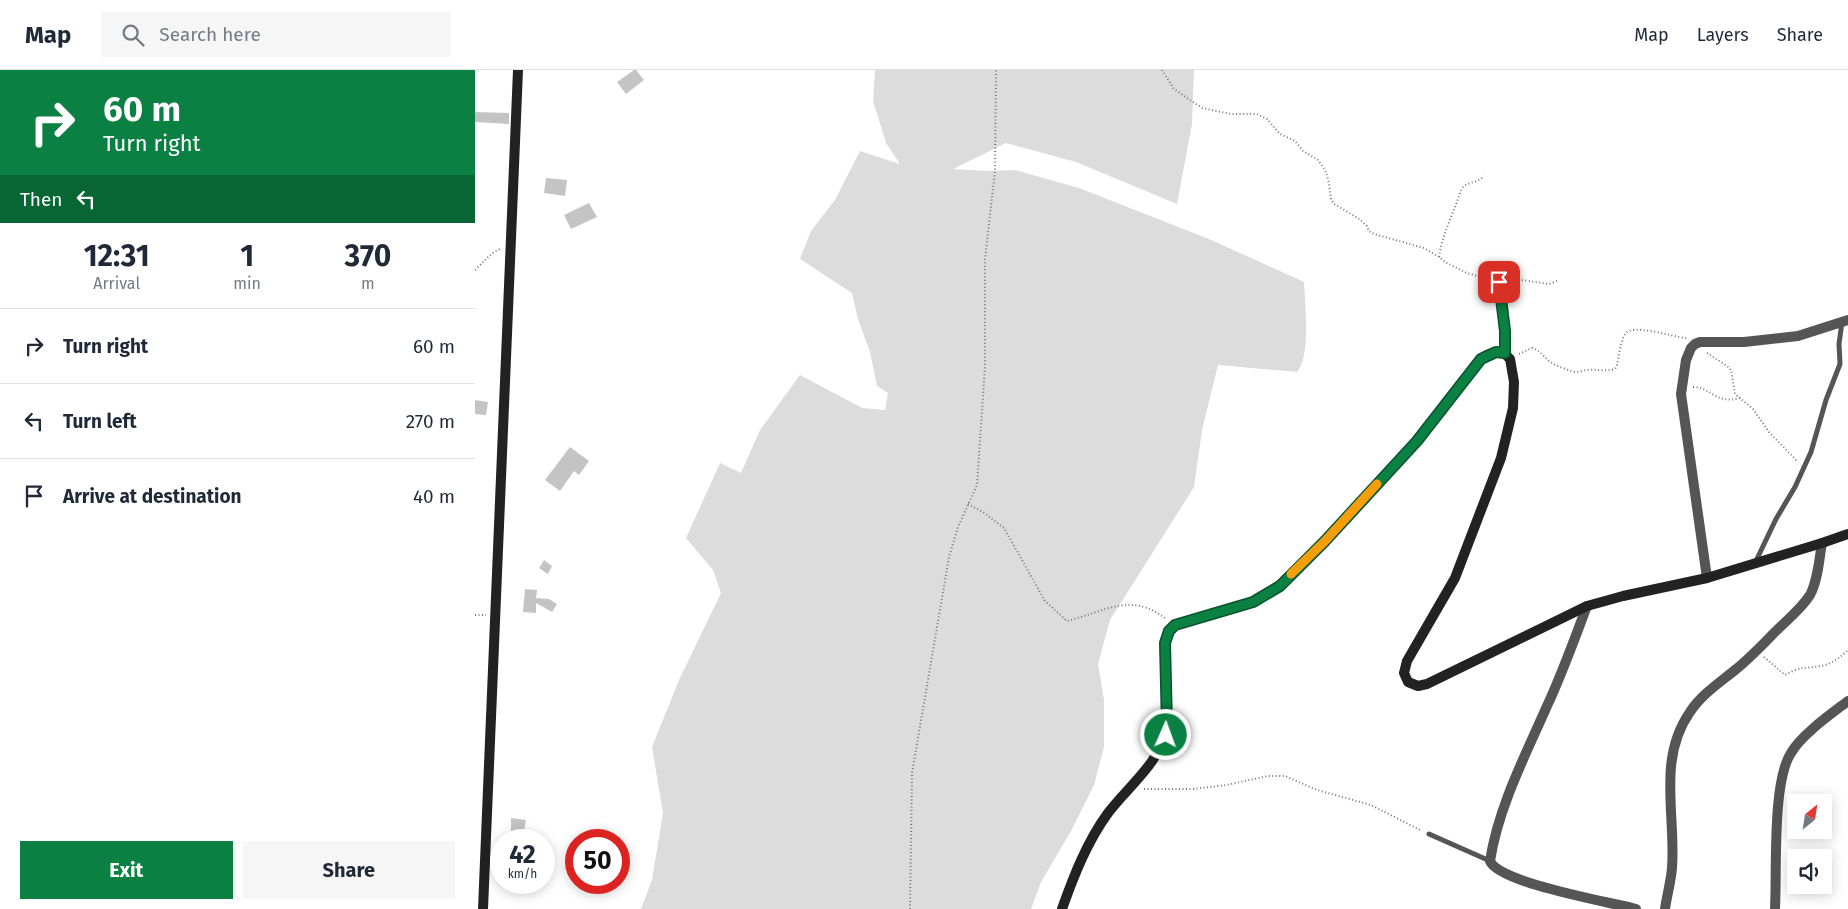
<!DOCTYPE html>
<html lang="en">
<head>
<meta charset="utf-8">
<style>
	body { margin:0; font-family:"Fira Sans",sans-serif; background:#f6f6f7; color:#1f2937; height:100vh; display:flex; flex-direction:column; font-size:19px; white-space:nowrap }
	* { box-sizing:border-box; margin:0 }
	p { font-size:16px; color:#747a83 }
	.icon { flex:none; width:28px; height:28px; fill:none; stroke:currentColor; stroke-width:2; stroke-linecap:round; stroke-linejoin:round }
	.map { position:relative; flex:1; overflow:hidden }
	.sheet { display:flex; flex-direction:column; background:#fff; width:475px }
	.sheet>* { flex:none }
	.banner { background:#0b8043; color:#fff; overflow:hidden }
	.needle { width:32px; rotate:30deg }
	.tools { position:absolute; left:1312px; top:724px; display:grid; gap:10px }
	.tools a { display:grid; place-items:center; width:45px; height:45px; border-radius:0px; background:#fff; box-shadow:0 2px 12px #0003; font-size:25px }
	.speed { position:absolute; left:15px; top:759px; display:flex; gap:10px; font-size:25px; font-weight:700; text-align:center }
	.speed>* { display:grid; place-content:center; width:65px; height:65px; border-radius:50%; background:#fff; box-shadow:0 2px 12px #0003; line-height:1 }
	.speed small { font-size:12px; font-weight:400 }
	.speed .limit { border:8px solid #d22; background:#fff; color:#111 }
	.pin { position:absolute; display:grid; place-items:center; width:42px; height:42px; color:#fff; margin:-21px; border-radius:10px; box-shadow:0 2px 8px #0006 }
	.me { position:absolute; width:55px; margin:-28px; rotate:2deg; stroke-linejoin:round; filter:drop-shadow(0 0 4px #0008) }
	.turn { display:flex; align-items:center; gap:18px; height:105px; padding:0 20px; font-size:22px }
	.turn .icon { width:65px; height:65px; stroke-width:2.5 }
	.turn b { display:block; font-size:35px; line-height:42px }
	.then { display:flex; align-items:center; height:48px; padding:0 20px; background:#0003; gap:10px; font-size:19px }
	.eta { display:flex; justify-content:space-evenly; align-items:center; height:85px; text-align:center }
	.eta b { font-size:30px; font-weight:700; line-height:35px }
	.action { display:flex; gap:10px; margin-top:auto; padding:10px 20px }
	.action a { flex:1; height:58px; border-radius:0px; background:#0b8043; color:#fff; font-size:20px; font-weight:700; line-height:58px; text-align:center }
	.action a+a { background:#f6f6f7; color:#1f2937 }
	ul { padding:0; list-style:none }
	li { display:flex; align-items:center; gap:15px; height:75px; padding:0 20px; border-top:1px solid #e0e1e3 }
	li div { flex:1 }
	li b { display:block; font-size:19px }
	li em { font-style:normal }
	header { display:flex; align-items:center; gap:30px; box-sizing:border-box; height:70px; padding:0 25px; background:#fff; border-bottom:1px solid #e0e1e3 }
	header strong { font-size:24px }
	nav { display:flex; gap:28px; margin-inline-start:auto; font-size:18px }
	.search { width:350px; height:45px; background:#f6f6f7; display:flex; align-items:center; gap:12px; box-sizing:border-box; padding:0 18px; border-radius:0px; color:#747a83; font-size:19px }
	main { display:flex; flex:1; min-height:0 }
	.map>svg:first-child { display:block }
</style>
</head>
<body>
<header>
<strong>Map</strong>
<div class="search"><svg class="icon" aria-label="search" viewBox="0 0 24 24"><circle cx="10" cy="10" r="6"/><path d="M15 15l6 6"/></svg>Search here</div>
<nav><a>Map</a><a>Layers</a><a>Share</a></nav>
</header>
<main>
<section class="sheet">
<div class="banner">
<div class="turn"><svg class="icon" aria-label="right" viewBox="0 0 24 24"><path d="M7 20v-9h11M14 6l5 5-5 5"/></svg><div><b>60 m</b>Turn right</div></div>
<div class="then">Then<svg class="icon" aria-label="left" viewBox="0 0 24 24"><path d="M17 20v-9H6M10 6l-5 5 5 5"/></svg></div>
</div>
<div class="eta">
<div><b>12:31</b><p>Arrival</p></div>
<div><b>1</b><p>min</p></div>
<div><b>370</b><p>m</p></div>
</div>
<ul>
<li><svg class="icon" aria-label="right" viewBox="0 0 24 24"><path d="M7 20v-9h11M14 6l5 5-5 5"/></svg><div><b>Turn right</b></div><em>60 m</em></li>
<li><svg class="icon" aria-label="left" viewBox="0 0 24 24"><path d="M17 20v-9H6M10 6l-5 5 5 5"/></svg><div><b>Turn left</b></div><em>270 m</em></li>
<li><svg class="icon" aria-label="arrive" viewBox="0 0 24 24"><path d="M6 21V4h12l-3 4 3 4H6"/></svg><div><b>Arrive at destination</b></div><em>40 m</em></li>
</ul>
<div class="action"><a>Exit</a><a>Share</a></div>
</section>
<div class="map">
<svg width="1373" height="839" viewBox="0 0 1373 839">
	<rect width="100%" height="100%" fill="#fff"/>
	<path fill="#dcdcdc" d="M 400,0 L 719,0 L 717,54 L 702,134 L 601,92 L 531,73 L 478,99 L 514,101 L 540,100 L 604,118 L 734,169 L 829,212 C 830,234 836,287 822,302 L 743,295 L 727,360 L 719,417 L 635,550 L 623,594 L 629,630 L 629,677 L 619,715 L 596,761 L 566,812 L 556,839 L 166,839 L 177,810 L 188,743 L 177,677 L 204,610 L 246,523 L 238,500 L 211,468 L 245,393 L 266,403 L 285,360 L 325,305 L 387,338 L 410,340 L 413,323 L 402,316 L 395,282 L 383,249 L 377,223 L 325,189 L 336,161 L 360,130 L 385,81 L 425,94 L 411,73 L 398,31 Z"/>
	<g fill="#c4c4c4">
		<polygon points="159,0 161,0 169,10 151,24 142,12"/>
		<polygon points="0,42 34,43 34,54 0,52"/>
		<polygon points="71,108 92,110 90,126 69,123"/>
		<polygon points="114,133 122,147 96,159 89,145"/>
		<polygon points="0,330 13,332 11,345 0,344"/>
		<polygon points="95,377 114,391 104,405 99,401 85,421 70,410"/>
		<polygon points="69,490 77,496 73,504 64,498"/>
		<polygon points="50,519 62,520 61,528 74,529 82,534 77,542 61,533 61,543 48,542"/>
		<polygon points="36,748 51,750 49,762 36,761"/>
	</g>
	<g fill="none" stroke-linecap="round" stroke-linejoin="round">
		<g stroke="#777" stroke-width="2" stroke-dasharray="1 2.5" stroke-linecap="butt">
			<polyline points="687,0 699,19 727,38 756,44 782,44 792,49 805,64 820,71 828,81 842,89 846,94 851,102 854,113 856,129 859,134 883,148 892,156 894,161 899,164 949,178 964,187 970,192 992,203 1016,210"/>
			<path d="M 964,187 C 967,164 979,143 986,120 C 991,111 1002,114 1009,106"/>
			<path d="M 0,200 C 9,192 15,183 25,179"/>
			<polyline points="1033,212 1046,210 1074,214 1084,210"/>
			<polyline points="1232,283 1252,296 1256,300 1260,324 1278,339 1294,362 1323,392"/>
			<path d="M 1044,284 L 1057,278 C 1067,281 1070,290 1079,294 C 1082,296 1097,302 1101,302 C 1105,302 1109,300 1112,300 C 1122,299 1130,302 1140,299 L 1142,295 C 1144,286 1145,273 1150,264 C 1157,253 1198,267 1211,268"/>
			<path d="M 1218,317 C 1237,317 1240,335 1265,328"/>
			<path d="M 493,434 L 508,442 L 529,458 L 570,531 L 592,551 C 629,542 656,521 691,549"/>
			<polyline points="0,545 11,545"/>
			<path d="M 1289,587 L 1310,605 C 1326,596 1328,599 1345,596 C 1355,595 1366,587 1373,580"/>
			<polyline points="669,719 717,719 752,715 793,706 810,706 842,720 896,735 947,761"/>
			<polyline points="435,839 437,703 474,487 483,457 502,415 510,296 510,189 520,101 521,0"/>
		</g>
		<g stroke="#555" stroke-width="5">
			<polyline points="1024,213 1029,261 1030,283"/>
			<polyline points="1280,493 1301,449 1320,417 1336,382 1351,330 1365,294 1364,274 1367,252"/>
			<polyline points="954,764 1015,791"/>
		</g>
		<g stroke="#555" stroke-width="10">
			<polyline points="1232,508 1206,324 1211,290 1216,278 1220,274 1225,272 1269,272 1323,266 1373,250"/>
			<path d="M 1112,536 C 1099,570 1087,604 1072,636 C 1050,686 1023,738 1015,791 C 1024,813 1135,832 1161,839"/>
			<path d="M 1190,839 C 1192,825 1196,811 1197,798 C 1201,745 1182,689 1215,642 C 1226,625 1244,613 1260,600 C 1275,588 1287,575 1301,561 C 1312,550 1326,539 1335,525 C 1343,510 1344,490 1347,473"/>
			<path d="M 1300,839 C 1302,801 1297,712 1316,683 C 1326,665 1356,644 1373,631"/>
		</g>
		<g stroke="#222" stroke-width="10">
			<polyline points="8,839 43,0"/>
			<path d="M 587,839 C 599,805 612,772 633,743 C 654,715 687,692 692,655 L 690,573 L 694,561 L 700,555 L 778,532 L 805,515 L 850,471 L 942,371 L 1006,289 L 1012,285 L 1021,282 L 1029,283 L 1035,289 L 1039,312 L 1038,338 L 1026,388 L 980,508 L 932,591 L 929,603 L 933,612 L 943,616 L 952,614 L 1112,536 L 1148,526 L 1232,508 L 1347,473 L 1373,464"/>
		</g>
	</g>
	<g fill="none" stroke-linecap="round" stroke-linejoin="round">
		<defs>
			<polyline id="route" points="691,665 692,656 690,573 694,561 700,555 778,532 805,516 850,471 942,371 1006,289 1021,282 1030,283 1030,261 1024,212"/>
		</defs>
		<use href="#route" stroke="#07532c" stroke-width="12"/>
		<use href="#route" stroke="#0b8043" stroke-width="9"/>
		<polyline stroke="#f59e0b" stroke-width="9" points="816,504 850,471 902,414"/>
	</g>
</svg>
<div class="tools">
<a><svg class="needle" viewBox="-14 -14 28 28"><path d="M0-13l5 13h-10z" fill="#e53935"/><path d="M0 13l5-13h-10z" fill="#747a83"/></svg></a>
<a><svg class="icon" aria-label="sound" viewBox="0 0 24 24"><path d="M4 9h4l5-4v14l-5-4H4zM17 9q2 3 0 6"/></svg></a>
</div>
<div class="speed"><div>42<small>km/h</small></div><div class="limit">50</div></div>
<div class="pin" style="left:1024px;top:212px;background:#d93025"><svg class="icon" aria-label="arrive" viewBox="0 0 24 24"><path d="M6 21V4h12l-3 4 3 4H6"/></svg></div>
<svg class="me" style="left:691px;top:665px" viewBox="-20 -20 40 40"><circle r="17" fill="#0b8043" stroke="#fff" stroke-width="3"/><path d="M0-11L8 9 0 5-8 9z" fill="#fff"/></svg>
</div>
</main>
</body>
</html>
